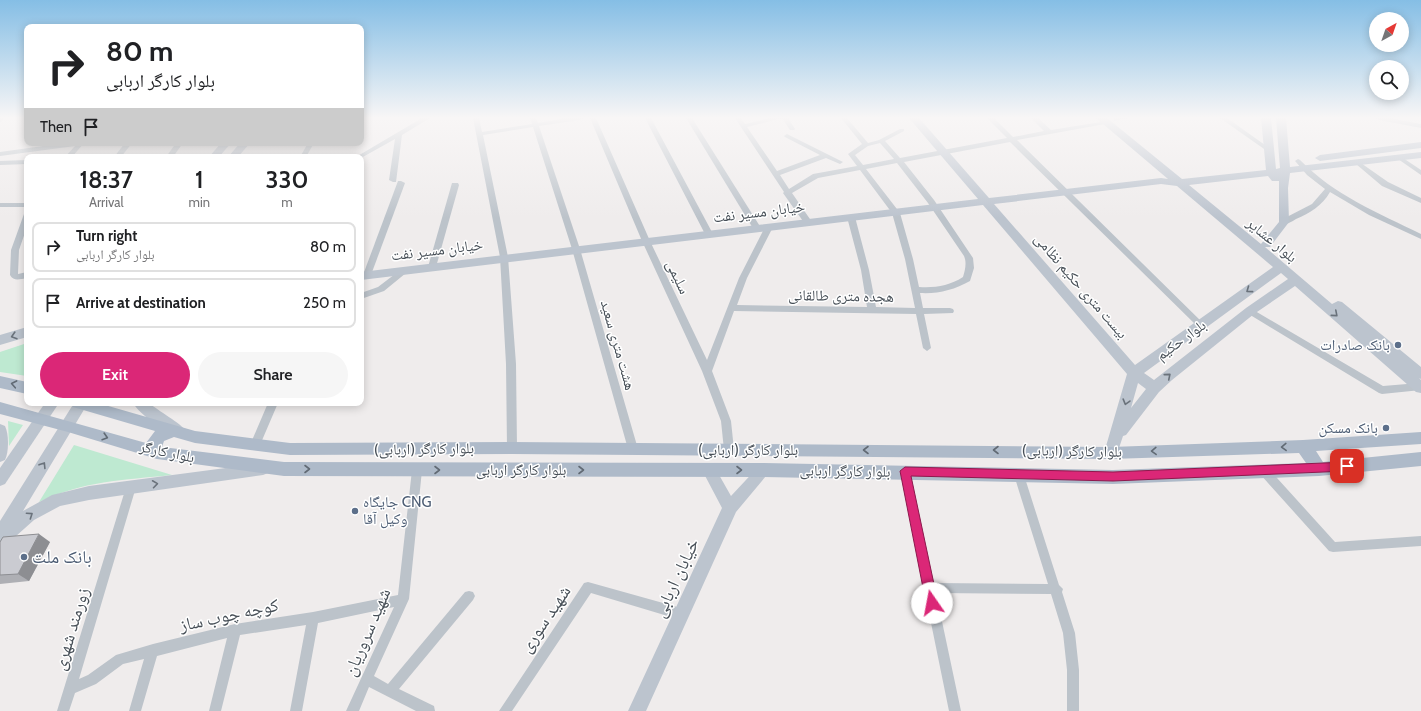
<!DOCTYPE html>
<html lang="en">
<head>
<meta charset="utf-8">
<style>
	body { margin:0; font-family:Cabin,"Noto Naskh Arabic",sans-serif; background:#f6f6f6; color:#202124; height:100vh; display:flex; flex-direction:column; font-size:15px; white-space:nowrap }
	* { box-sizing:border-box; margin:0 }
	p { font-size:13px; color:#757577 }
	.icon { flex:none; width:22px; height:22px; fill:none; stroke:currentColor; stroke-width:2; stroke-linecap:round; stroke-linejoin:round }
	.map { position:relative; flex:1; overflow:hidden }
	.details { position:absolute; left:24px; top:154px; width:340px; height:252px; display:flex; flex-direction:column; background:#fff; border-radius:8px; box-shadow:0 2px 10px #0003 }
	.details>* { flex:none }
	.guide { position:absolute; left:24px; top:24px; width:340px; height:122px; border-radius:8px; box-shadow:0 2px 10px #0003; background:#fff; color:#202124; overflow:hidden }
	.needle { width:26px; rotate:40deg }
	.buttons { position:absolute; left:1369px; top:12px; display:grid; gap:8px }
	.buttons a { display:grid; place-items:center; width:40px; height:40px; border-radius:50%; background:#fff; box-shadow:0 2px 10px #0003; font-size:20px }
	.pin { position:absolute; display:grid; place-items:center; width:34px; height:34px; color:#fff; margin:-17px; border-radius:8px; box-shadow:0 2px 6px #0006 }
	.me { position:absolute; width:44px; margin:-22px; rotate:348deg; stroke-linejoin:round; filter:drop-shadow(0 0 3px #0008) }
	.turn { display:flex; align-items:center; gap:14px; height:84px; padding:0 16px; font-size:18px }
	.turn .icon { width:52px; height:52px; stroke-width:2.5 }
	.turn b { display:block; font-size:28px; line-height:34px }
	.then { display:flex; align-items:center; height:38px; padding:0 16px; background:#0003; gap:8px; font-size:15px }
	.eta { display:flex; justify-content:space-evenly; align-items:center; height:68px; text-align:center }
	.eta b { font-size:24px; font-weight:600; line-height:28px }
	.cta { display:flex; gap:8px; margin-top:auto; padding:8px 16px }
	.cta a { flex:1; height:46px; border-radius:24px; background:#db2777; color:#fff; font-size:16px; font-weight:600; line-height:46px; text-align:center }
	.cta a+a { background:#f6f6f6; color:#202124 }
	ul { padding:0; list-style:none }
	li { display:flex; align-items:center; gap:12px; height:50px; margin:0 8px 6px; padding:0 8px; border:2px solid #e0e0e0; border-radius:8px }
	li div { flex:1 }
	li b { display:block; font-size:15px }
	li em { font-style:normal }
	.map>svg:first-child { display:block }
</style>
</head>
<body>
<div class="map">
<svg width="1421" height="711" viewBox="0 0 1421 711">
	<rect width="100%" height="100%" fill="#efecec"/>
	<g fill="#bee9d1">
		<polygon points="27,343 27,376 0,372 0,352"/>
		<polygon points="8,421 23,425 9,446"/>
		<path d="M 74,445 L 172,475 C 123,480 83,481 39,502 Z"/>
	</g>
	<g fill="none" stroke-linecap="round" stroke-linejoin="round">
		<g fill="#bcc3ca" fill-rule="evenodd">
			<polygon points="0,118 4,118 2,121 0,122"/>
			<polygon points="422,118 430,118 402,135 396,182 393,182 389,180 395,139 361,158 361,157 356,157"/>
			<polygon points="473,118 479,118 482,132 532,124 530,118 536,118 538,123 567,118 583,118 580,120 539,126 580,249 638,449 637,452 633,453 629,452 628,449 572,249 533,127 483,135 508,257 516,364 517,448 516,451 512,452 508,451 507,448 506,364 500,257"/>
			<path d="M 590,118 L 596,118 L 650,241 L 707,360 L 739,278 L 765,227 L 769,225 L 773,227 L 747,278 L 737,305 L 867,307 L 861,270 L 847,217 L 851,215 L 855,217 L 869,270 L 876,307 L 915,308 L 905,259 L 892,213 L 860,170 L 818,178 L 792,193 L 812,222 L 808,224 L 805,224 L 783,193 L 784,192 L 735,118 L 741,118 L 745,124 L 770,118 L 788,118 L 795,129 L 794,130 L 790,130 L 782,118 L 747,127 L 777,171 L 820,155 L 785,137 L 784,136 L 787,134 L 843,162 L 840,164 L 826,158 L 780,175 L 789,189 L 813,174 L 857,166 L 848,154 L 862,144 L 841,118 L 847,118 L 868,143 L 879,140 L 900,129 L 904,129 L 904,131 L 885,141 L 900,158 L 1007,138 L 987,118 L 994,118 L 1013,137 L 1044,131 L 1031,118 L 1038,118 L 1051,130 L 1107,121 L 1107,123 L 1105,124 L 1017,140 L 1205,325 L 1201,328 L 1198,327 L 1010,142 L 904,162 L 934,200 L 973,258 L 974,268 L 970,281 C 954,290 938,294 920,293 L 923,308 L 950,308 L 953,309 L 954,311 L 953,313 L 924,314 L 931,348 L 927,351 L 923,348 L 916,314 L 734,311 L 712,371 L 731,421 L 734,450 L 733,453 L 729,454 L 725,453 L 724,450 L 721,421 L 702,371 L 642,241 ZM 880,143 L 894,159 L 863,165 L 855,155 L 868,146 ZM 897,163 L 928,203 L 964,256 C 967,263 965,270 963,277 C 949,286 935,288 919,287 L 913,259 L 900,213 L 866,169 Z"/>
			<polygon points="645,118 651,118 713,234 712,236 706,236 705,234"/>
			<polygon points="686,118 692,118 761,228 760,230 754,230"/>
			<polygon points="1116,118 1127,118 1114,121 1114,119"/>
			<polygon points="1220,118 1227,118 1272,150 1269,152 1267,151"/>
			<polygon points="1376,118 1389,118 1421,124 1421,128 1379,120"/>
			<polygon points="65,143 84,143 72,157 65,157 75,146 0,156 0,152"/>
			<polygon points="125,143 132,143 121,157 114,157"/>
			<polygon points="176,143 183,143 173,157 166,157"/>
			<polygon points="308,143 314,143 306,157 300,157"/>
			<polygon points="1400,156 1421,170 1421,175 1398,159 1398,157"/>
			<path d="M 1298,159 L 1300,160 C 1334,195 1378,213 1421,234 L 1421,239 L 1369,215 L 1330,192 C 1322,206 1310,213 1296,219 C 1291,222 1287,225 1281,224 L 1281,220 L 1312,204 L 1325,189 L 1307,175 L 1296,162 L 1295,161 Z"/>
			<polygon points="27,160 27,164 0,165 0,161"/>
			<polygon points="1358,161 1388,182 1421,198 1421,203 1382,186 1356,164 1355,163"/>
			<polygon points="398,181 401,181 405,183 371,275 367,278 364,277 363,275"/>
			<polygon points="452,183 458,183 459,185 436,267 432,270 428,267"/>
			<rect x="0" y="203" width="27" height="4"/>
			<path d="M 24,214 L 27,214 L 27,227 L 19,250 L 18,274 L 27,272 L 27,278 C 20,279 14,282 10,275 L 11,250 Z"/>
			<polygon points="403,268 406,269 407,271 406,273 384,291 361,299 361,293 378,287"/>
			<polygon points="1250,308 1383,386 1419,383 1421,384 1421,390 1382,394 1379,393 1247,313 1246,311 1247,309"/>
			<polygon points="268,403 278,403 260,445 259,448 255,449 251,448 250,445"/>
			<polygon points="417,466 421,467 422,470 409,599 374,676 388,684 465,592 469,591 473,592 475,596 473,600 399,689 434,706 435,711 416,711 369,687 359,711 346,711 394,607 318,623 302,711 290,711 306,625 240,635 221,711 209,711 227,638 157,656 141,711 129,711 144,659 123,664 96,684 75,693 69,711 57,711 127,484 131,483 135,484 136,487 79,679 88,675 116,655 153,644 235,624 313,612 398,595 412,470 413,467"/>
			<polygon points="905,467 909,468 910,471 934,583 1048,584 1014,475 1015,472 1019,471 1023,472 1059,585 1063,589 1062,592 1075,633 1079,670 1079,711 1067,711 1067,670 1063,633 1051,594 936,593 961,711 949,711 900,471 901,468"/>
			<polygon points="1264,467 1268,468 1335,542 1421,536 1421,546 1333,552 1329,551 1260,474 1259,471 1260,468"/>
			<polygon points="588,582 681,608 685,610 687,614 685,618 681,620 591,593 512,711 499,711 584,583"/>
		</g>
		<g fill="#bcc4ce" fill-rule="evenodd">
			<path d="M 909,118 L 919,118 L 989,198 L 1161,178 L 1168,179 L 1096,118 L 1107,118 L 1182,179 L 1266,170 L 1261,118 L 1271,118 L 1276,169 L 1280,168 L 1276,118 L 1286,118 L 1290,167 L 1421,152 L 1421,158 L 1290,173 L 1288,188 L 1289,222 L 1270,247 L 1265,247 L 1332,304 L 1338,301 L 1342,302 L 1421,367 L 1421,379 L 1419,378 L 1421,380 L 1421,393 L 1416,392 L 1295,286 L 1254,314 L 1172,380 L 1159,392 L 1126,435 L 1123,436 L 1116,457 L 1111,459 L 1106,457 L 1104,453 L 1127,374 L 983,205 L 361,280 L 361,272 L 978,199 ZM 1268,176 L 1272,181 L 1279,181 L 1279,222 L 1261,244 L 1189,185 ZM 1161,184 L 1177,186 L 1273,267 L 1135,365 L 994,204 ZM 1281,273 L 1288,279 L 1246,308 L 1154,380 L 1144,373 ZM 1138,383 L 1146,389 L 1131,408 Z"/>
			<polygon points="1421,142 1421,148 1320,161 1315,158 1320,155"/>
			<polygon points="221,143 231,143 219,157 209,157"/>
			<polygon points="240,143 250,143 238,157 228,157"/>
			<polygon points="27,327 27,337 0,345 0,335"/>
			<polygon points="45,403 59,403 5,484 0,486 0,468"/>
			<polygon points="74,403 88,403 23,511 52,495 89,486 263,463 268,465 270,469 268,473 263,475 89,500 60,506 34,520 6,545 0,547 0,521"/>
			<path d="M 133,403 L 149,403 C 157,410 182,424 185,430 L 183,434 C 171,438 139,414 133,403 Z"/>
			<path d="M 0,424 L 5,426 C 9,434 9,452 5,460 L 0,462 Z"/>
			<polygon points="709,464 714,466 731,496 759,466 764,464 769,466 771,470 736,512 646,711 628,711 722,508 702,470 704,466"/>
		</g>
		<g fill="#aebac9" fill-rule="evenodd">
			<polygon points="0,376 27,382 27,394 0,388"/>
			<path d="M 0,402 L 146,443 L 155,431 L 73,407 L 71,403 L 98,403 L 195,431 L 290,443 L 512,442 L 1111,447 L 1303,440 L 1421,432 L 1421,444 L 1316,451 L 1323,462 L 1421,452 L 1421,466 L 1319,476 L 1113,484 L 764,477 L 284,476 L 157,459 L 68,432 L 0,414 ZM 174,437 L 195,443 L 290,455 L 512,454 L 1111,459 L 1299,453 L 1306,463 L 1113,470 L 764,463 L 284,462 L 162,447 L 164,441 Z"/>
		</g>
	</g>
	<polygon fill="#aeafb4" points="0,542 50,542 29,581 0,584"/>
	<polygon fill="#8d8e92" points="39,534 50,542 29,581 18,574"/>
	<polygon fill="#cacbd1" stroke="#8d8e92" points="39,534 18,574 0,575 0,542 3,537"/>
	<defs><path id="oneway-chevron" d="M-2-3.5L2.5 0L-2 3.5" fill="none" stroke-width="1.6" stroke-linecap="round" stroke-linejoin="round"/></defs>
	<g stroke="#6a727b">
		<use href="#oneway-chevron" transform="translate(1249 290) rotate(144)"/>
		<use href="#oneway-chevron" transform="translate(1335 314) rotate(41)"/>
		<use href="#oneway-chevron" transform="translate(14 336) rotate(163)"/>
		<use href="#oneway-chevron" transform="translate(1168 376) rotate(-40)"/>
		<use href="#oneway-chevron" transform="translate(1126 402) rotate(106)"/>
		<use href="#oneway-chevron" transform="translate(43 465) rotate(-58)"/>
		<use href="#oneway-chevron" transform="translate(155 484) rotate(-8)"/>
		<use href="#oneway-chevron" transform="translate(30 515) rotate(-34)"/>
	</g>
	<g stroke="#616a74">
		<use href="#oneway-chevron" transform="translate(14 384) rotate(-169)"/>
		<use href="#oneway-chevron" transform="translate(105 437) rotate(17)"/>
		<use href="#oneway-chevron" transform="translate(1284 447) rotate(178)"/>
		<use href="#oneway-chevron" transform="translate(866 450) rotate(-180)"/>
		<use href="#oneway-chevron" transform="translate(996 450) rotate(-180)"/>
		<use href="#oneway-chevron" transform="translate(1154 451) rotate(178)"/>
		<use href="#oneway-chevron" transform="translate(307 469)"/>
		<use href="#oneway-chevron" transform="translate(437 470)"/>
		<use href="#oneway-chevron" transform="translate(581 470)"/>
		<use href="#oneway-chevron" transform="translate(739 470)"/>
	</g>
	<linearGradient id="sky" x2="0" y2="1"><stop stop-color="#85bee5"/><stop offset="0.54" stop-color="#f8f6f6"/><stop offset="1" stop-color="#f8f6f6" stop-opacity="0"/></linearGradient>
	<rect width="1421" height="218" fill="url(#sky)"/>
	<polygon fill="#db2777" stroke="#8e194d" points="1347,462 1352,466 1347,471 1113,481 911,476 938,603 936,607 932,609 928,607 926,603 900,471 905,467 1113,472"/>
	<g fill="#5c6f8a" stroke="#fff" stroke-width="1.5">
		<circle cx="1398" cy="345" r="4"/>
		<circle cx="1386" cy="428" r="4"/>
		<circle cx="355" cy="511" r="4"/>
		<circle cx="24" cy="557" r="4"/>
	</g>
	<g text-anchor="middle" dominant-baseline="central" stroke-width="3" stroke-linejoin="round" paint-order="stroke">
		<g font-size="15" fill="#474f57" stroke="#fff">
			<text transform="translate(759 212) rotate(-7)">خیابان مسیر نفت</text>
			<text transform="translate(1272 240) rotate(40)">بلوار عشایر</text>
			<text transform="translate(437 250) rotate(-7)">خیابان مسیر نفت</text>
			<text transform="translate(678 277) rotate(65)">سلیمی</text>
			<text transform="translate(1081 286) rotate(49)">بیست متری حکیم نظامی</text>
			<text transform="translate(841 296) rotate(1)">هجده متری طالقانی</text>
			<text transform="translate(1181 340) rotate(-36)">بلوار حکیم</text>
			<text transform="translate(618 345) rotate(74)">هشت متری سعید</text>
			<text transform="translate(424 449) rotate(-1)">بلوار کارگر (اربابی)</text>
			<text x="748" y="450">بلوار کارگر (اربابی)</text>
			<text transform="translate(1072 451) rotate(1)">بلوار کارگر (اربابی)</text>
			<text transform="translate(167 452) rotate(12)">بلوار کارگر</text>
			<text x="521" y="470">بلوار کارگر اربابی</text>
			<text transform="translate(845 471) rotate(1)">بلوار کارگر اربابی</text>
		</g>
		<g font-size="15" fill="#4e5e75" stroke="#fff" text-anchor="end">
			<text x="1390" y="345">بانک صادرات</text>
			<text x="1378" y="428">بانک مسکن</text>
			<text x="363" y="502" text-anchor="start">جایگاه CNG<tspan x="363" dy="17">وکیل آقا</tspan></text>
		</g>
		<g font-size="18" fill="#4e5e75" stroke="#fff" text-anchor="start">
			<text x="32" y="557">بانک ملت</text>
		</g>
		<g font-size="18" fill="#474f57" stroke="#fff">
			<text transform="translate(676 578) rotate(-65)">خیابان اربابی</text>
			<text transform="translate(229 615) rotate(-12)">کوچه چوب ساز</text>
			<text transform="translate(545 619) rotate(-56)">شهید سوری</text>
			<text transform="translate(71 629) rotate(-73)">زورمند شهری</text>
			<text transform="translate(367 632) rotate(-67)">شهید سروریان</text>
		</g>
	</g>
</svg>
<div class="buttons">
<a><svg class="needle" viewBox="-14 -14 28 28"><path d="M0-13l5 13h-10z" fill="#e53935"/><path d="M0 13l5-13h-10z" fill="#757577"/></svg></a>
<a><svg class="icon" aria-label="search" viewBox="0 0 24 24"><circle cx="10" cy="10" r="6"/><path d="M15 15l6 6"/></svg></a>
</div>
<div class="pin" style="left:1347px;top:466px;background:#d93025"><svg class="icon" aria-label="arrive" viewBox="0 0 24 24"><path d="M6 21V4h12l-3 4 3 4H6"/></svg></div>
<svg class="me" style="left:932px;top:603px" viewBox="-20 -20 40 40"><circle r="19" fill="#fff"/><path d="M0-13L10 11 0 6-10 11z" fill="#db2777"/></svg>
<div class="guide">
<div class="turn"><svg class="icon" aria-label="right" viewBox="0 0 24 24"><path d="M7 20v-9h11M14 6l5 5-5 5"/></svg><div><b>80 m</b>بلوار کارگر اربابی</div></div>
<div class="then">Then<svg class="icon" aria-label="arrive" viewBox="0 0 24 24"><path d="M6 21V4h12l-3 4 3 4H6"/></svg></div>
</div>
<section class="details">
<div class="eta">
<div><b>18:37</b><p>Arrival</p></div>
<div><b>1</b><p>min</p></div>
<div><b>330</b><p>m</p></div>
</div>
<ul>
<li><svg class="icon" aria-label="right" viewBox="0 0 24 24"><path d="M7 20v-9h11M14 6l5 5-5 5"/></svg><div><b>Turn right</b><p>بلوار کارگر اربابی</p></div><em>80 m</em></li>
<li><svg class="icon" aria-label="arrive" viewBox="0 0 24 24"><path d="M6 21V4h12l-3 4 3 4H6"/></svg><div><b>Arrive at destination</b></div><em>250 m</em></li>
</ul>
<div class="cta"><a>Exit</a><a>Share</a></div>
</section>
</div>
</body>
</html>
